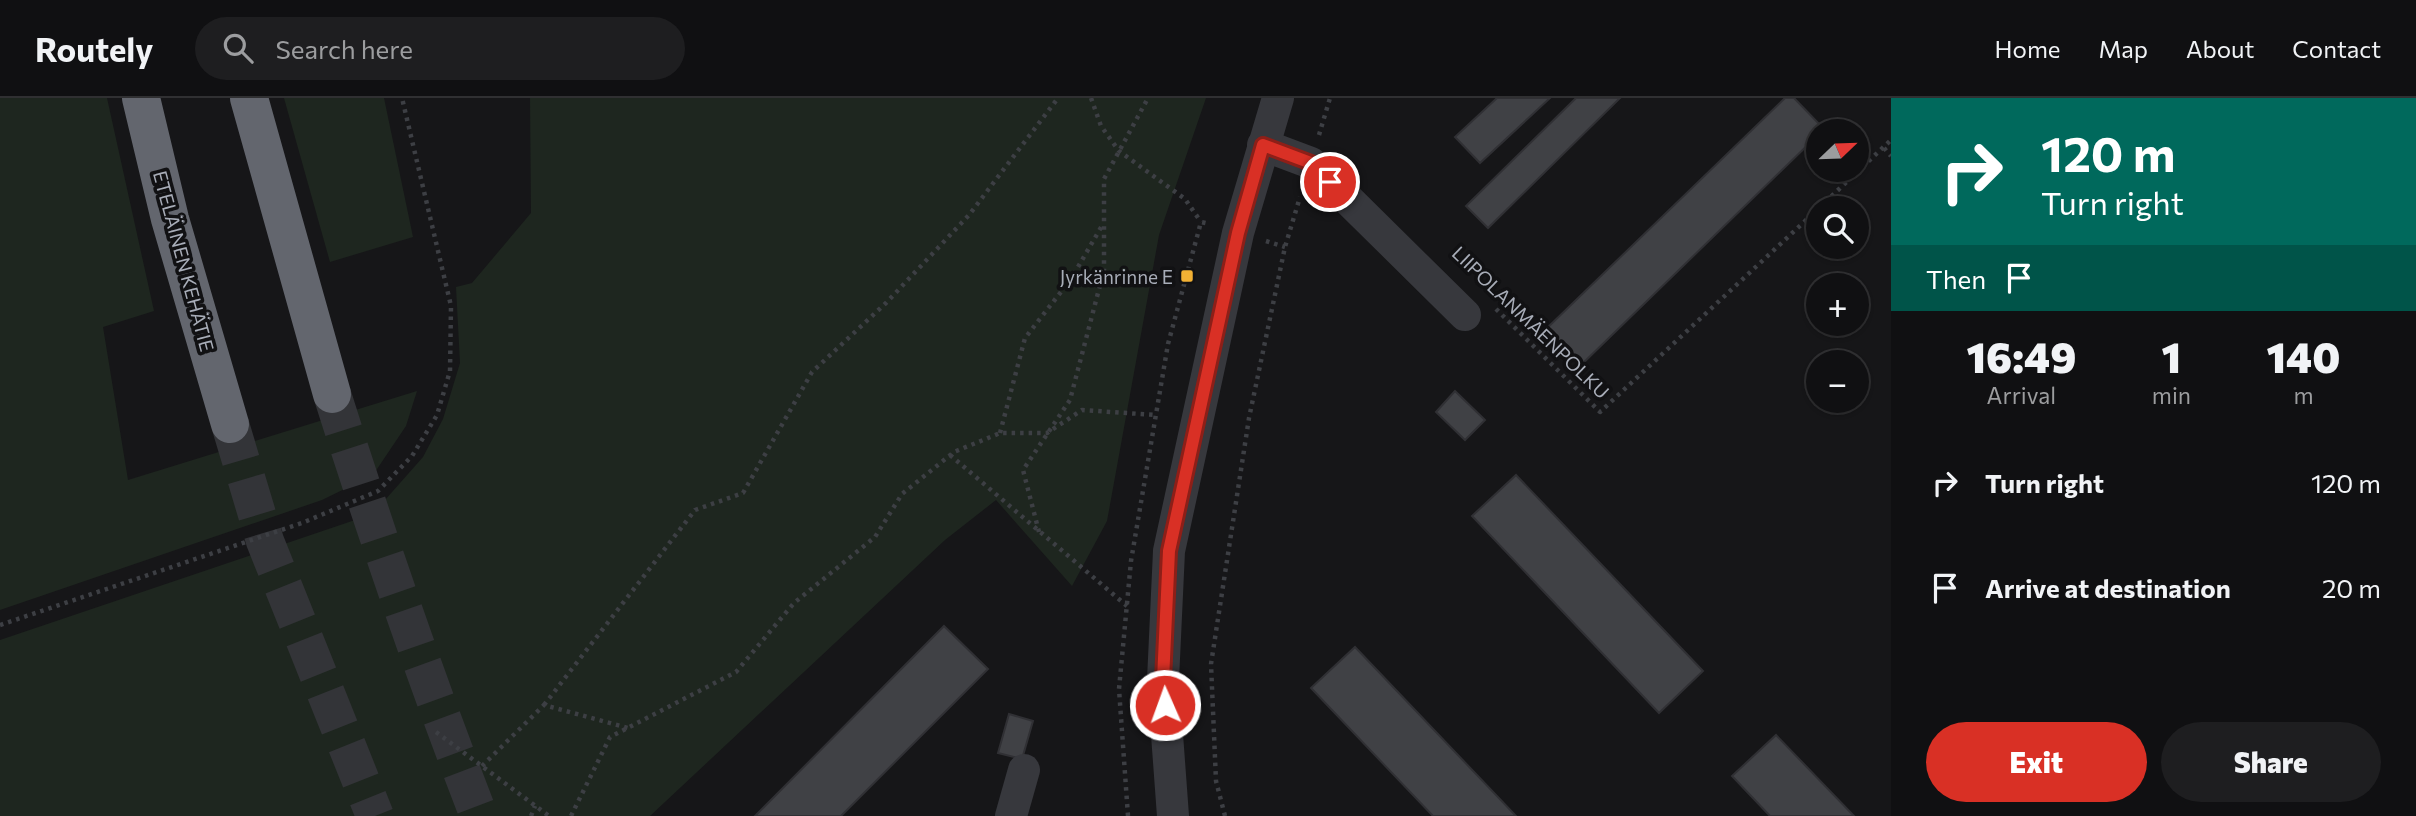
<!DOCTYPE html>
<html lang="en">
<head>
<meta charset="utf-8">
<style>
	body { margin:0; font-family:Commissioner,sans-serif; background:#1e1e20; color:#f1f3f6; height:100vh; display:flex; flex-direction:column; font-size:26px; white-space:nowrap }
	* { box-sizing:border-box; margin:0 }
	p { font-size:23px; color:#9c9d9f }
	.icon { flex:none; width:38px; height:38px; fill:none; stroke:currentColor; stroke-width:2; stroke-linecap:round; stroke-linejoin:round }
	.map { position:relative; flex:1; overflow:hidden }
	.sheet { display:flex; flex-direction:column; background:#101012; width:525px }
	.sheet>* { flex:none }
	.top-card { background:#00695c; color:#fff; overflow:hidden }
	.needle { width:46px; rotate:67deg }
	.controls { position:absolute; left:1806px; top:21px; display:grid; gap:14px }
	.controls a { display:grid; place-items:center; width:63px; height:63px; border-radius:50%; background:#101012; box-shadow:0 2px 5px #0004,0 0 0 2px #303032; font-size:35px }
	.pin { position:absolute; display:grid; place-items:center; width:60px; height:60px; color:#fff; margin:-30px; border:4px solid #fff; border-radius:50%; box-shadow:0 2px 7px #0007 }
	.me { position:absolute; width:77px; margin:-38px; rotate:358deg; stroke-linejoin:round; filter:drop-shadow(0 0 5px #0008) }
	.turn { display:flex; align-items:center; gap:24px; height:147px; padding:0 35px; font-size:32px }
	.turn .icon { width:91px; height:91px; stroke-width:2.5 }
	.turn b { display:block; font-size:49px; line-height:60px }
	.then { display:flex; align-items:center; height:66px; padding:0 35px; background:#0003; gap:14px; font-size:26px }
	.eta { display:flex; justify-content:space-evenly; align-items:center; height:119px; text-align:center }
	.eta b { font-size:42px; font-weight:800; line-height:49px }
	.action { display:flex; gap:14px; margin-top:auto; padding:14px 35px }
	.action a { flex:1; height:80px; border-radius:42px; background:#d93025; color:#fff; font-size:28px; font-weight:800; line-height:80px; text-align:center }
	.action a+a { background:#1e1e20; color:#f1f3f6 }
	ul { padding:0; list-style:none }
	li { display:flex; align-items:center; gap:21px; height:105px; padding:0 35px }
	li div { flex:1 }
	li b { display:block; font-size:26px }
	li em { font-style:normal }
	header { display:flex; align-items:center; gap:42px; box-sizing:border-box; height:98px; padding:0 35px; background:#101012; border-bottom:2px solid #303032 }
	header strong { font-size:33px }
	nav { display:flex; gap:38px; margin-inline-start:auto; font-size:24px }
	.search { width:490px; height:63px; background:#1e1e20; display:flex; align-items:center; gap:18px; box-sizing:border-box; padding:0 24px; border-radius:38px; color:#9c9d9f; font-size:26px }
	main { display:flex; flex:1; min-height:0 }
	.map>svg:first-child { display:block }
</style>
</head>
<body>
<header>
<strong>Routely</strong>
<div class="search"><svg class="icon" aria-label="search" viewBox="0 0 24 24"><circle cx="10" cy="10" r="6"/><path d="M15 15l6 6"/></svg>Search here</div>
<nav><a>Home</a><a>Map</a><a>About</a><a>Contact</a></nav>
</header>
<main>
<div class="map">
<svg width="1891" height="718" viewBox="0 0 1891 718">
	<rect width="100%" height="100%" fill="#161618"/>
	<g fill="#1e261f">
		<polygon points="0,0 107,0 154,213 103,229 128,382 417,293 406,328 373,377 322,402 0,512"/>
		<polygon points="284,0 384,0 413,139 330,164"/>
		<polygon points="530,0 1206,0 1159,137 1107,423 1072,488 996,402 945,442 650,718 0,718 0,542 355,422 385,402 423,359 443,321 460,265 456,189 472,185 531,115"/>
	</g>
	<g fill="#404145" stroke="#303034" stroke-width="2">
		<polygon points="1497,0 1550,0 1480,65 1455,39"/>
		<polygon points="1576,0 1620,0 1488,130 1466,108"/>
		<polygon points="1785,0 1794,0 1824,31 1818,33 1818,37 1580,268 1545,232"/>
		<polygon points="1455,293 1485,322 1465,342 1436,314"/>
		<polygon points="1516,377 1703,573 1659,615 1472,418"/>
		<polygon points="944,528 988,571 841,718 755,718"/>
		<polygon points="1355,549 1516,718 1433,718 1311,590"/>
		<polygon points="1009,616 1033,623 1022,661 998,655"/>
		<polygon points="1776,637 1854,718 1770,718 1732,678"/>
	</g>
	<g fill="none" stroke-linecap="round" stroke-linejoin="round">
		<g stroke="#333438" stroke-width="38" stroke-dasharray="38 19" stroke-linecap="butt">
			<path d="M 332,296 C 377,438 425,579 479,718"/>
			<polyline points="230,326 265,443 375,718"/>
		</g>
		<g stroke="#3d3f44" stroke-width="4.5" stroke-dasharray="3.5 5" stroke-linecap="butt">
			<polyline points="1091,0 1101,28 1119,53 1185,101 1201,124"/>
			<polyline points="1319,37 1330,0"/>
			<polyline points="1884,50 1891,58"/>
			<polyline points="1819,110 1891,42"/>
			<polyline points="1266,143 1285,149"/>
			<polyline points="1496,211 1600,314 1818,111"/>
			<polyline points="1000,335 1025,240 1071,181 1103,126"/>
			<polyline points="950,357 1127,508"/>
			<polyline points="1039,434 1023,372 1070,302 1104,172 1104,81 1148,0"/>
			<polyline points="0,527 302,425 378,393 412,358 437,317 450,273 451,208 402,0"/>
			<polyline points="544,607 695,412 743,395 812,274 886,205 969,117 1058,0"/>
			<polyline points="436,634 549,718"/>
			<polyline points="482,668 544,607 628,630"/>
			<polyline points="531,718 535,708"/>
			<polyline points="571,718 610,639 736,574 794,505 875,439 902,396 954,354 1000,335 1047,335 1082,312 1156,317"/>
			<polyline points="1128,718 1119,591 1131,463 1168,246 1201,124 1210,126"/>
			<polyline points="1225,718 1216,683 1211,566 1249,320 1285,149 1300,99"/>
		</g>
		<g stroke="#37383d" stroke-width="32">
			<polyline points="1263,47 1311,65 1465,217"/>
			<polyline points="1011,718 1024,672"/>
			<polyline points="1173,718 1163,582 1169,453 1238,135 1278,0"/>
		</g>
		<g stroke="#63666e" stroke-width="38">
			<polyline points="141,0 170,121 230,326"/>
			<polyline points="249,0 332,296"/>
		</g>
	</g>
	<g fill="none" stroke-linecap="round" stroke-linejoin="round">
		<defs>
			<polyline id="route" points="1165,607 1163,582 1169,453 1238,135 1263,47 1311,65 1330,84"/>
		</defs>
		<use href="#route" stroke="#8d1f18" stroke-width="18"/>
		<use href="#route" stroke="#d93025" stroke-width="12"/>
	</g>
	<rect fill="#f2b134" stroke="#111113" stroke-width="2.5" x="1180" y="171" width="14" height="14" rx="3.5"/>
	<g text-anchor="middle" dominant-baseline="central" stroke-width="7" stroke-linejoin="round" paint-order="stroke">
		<g font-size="19" fill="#a8adb8" stroke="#111113">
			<text transform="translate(184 163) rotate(75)">ETELÄINEN KEHÄTIE</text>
			<text transform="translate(1531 224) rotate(44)">LIIPOLANMÄENPOLKU</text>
		</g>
		<g font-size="19" fill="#a8adb8" stroke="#111113" text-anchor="end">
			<text x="1173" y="178">Jyrkänrinne E</text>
		</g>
	</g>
</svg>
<div class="controls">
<a><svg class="needle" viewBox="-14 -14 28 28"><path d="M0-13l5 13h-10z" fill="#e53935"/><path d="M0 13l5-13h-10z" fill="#9c9d9f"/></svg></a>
<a><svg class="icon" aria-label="search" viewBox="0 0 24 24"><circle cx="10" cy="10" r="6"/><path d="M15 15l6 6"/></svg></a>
<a>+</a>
<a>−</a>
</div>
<div class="pin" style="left:1330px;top:84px;background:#d93025"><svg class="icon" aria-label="arrive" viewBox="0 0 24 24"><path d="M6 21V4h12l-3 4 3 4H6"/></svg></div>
<svg class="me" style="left:1165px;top:607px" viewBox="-20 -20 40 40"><circle r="17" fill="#d93025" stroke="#fff" stroke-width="3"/><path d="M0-11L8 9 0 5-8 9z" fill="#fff"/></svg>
</div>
<section class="sheet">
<div class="top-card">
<div class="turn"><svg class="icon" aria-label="right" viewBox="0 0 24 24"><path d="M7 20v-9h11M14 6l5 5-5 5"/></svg><div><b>120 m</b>Turn right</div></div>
<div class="then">Then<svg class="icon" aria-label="arrive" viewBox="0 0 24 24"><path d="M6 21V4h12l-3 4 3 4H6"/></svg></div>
</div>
<div class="eta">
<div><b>16:49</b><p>Arrival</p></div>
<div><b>1</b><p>min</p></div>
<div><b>140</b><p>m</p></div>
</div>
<ul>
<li><svg class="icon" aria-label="right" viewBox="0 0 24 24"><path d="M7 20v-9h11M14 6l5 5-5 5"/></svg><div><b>Turn right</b></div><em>120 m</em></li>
<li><svg class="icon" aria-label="arrive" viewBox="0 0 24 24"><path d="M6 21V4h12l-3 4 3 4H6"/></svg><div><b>Arrive at destination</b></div><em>20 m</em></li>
</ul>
<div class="action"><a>Exit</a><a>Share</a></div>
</section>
</main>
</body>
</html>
